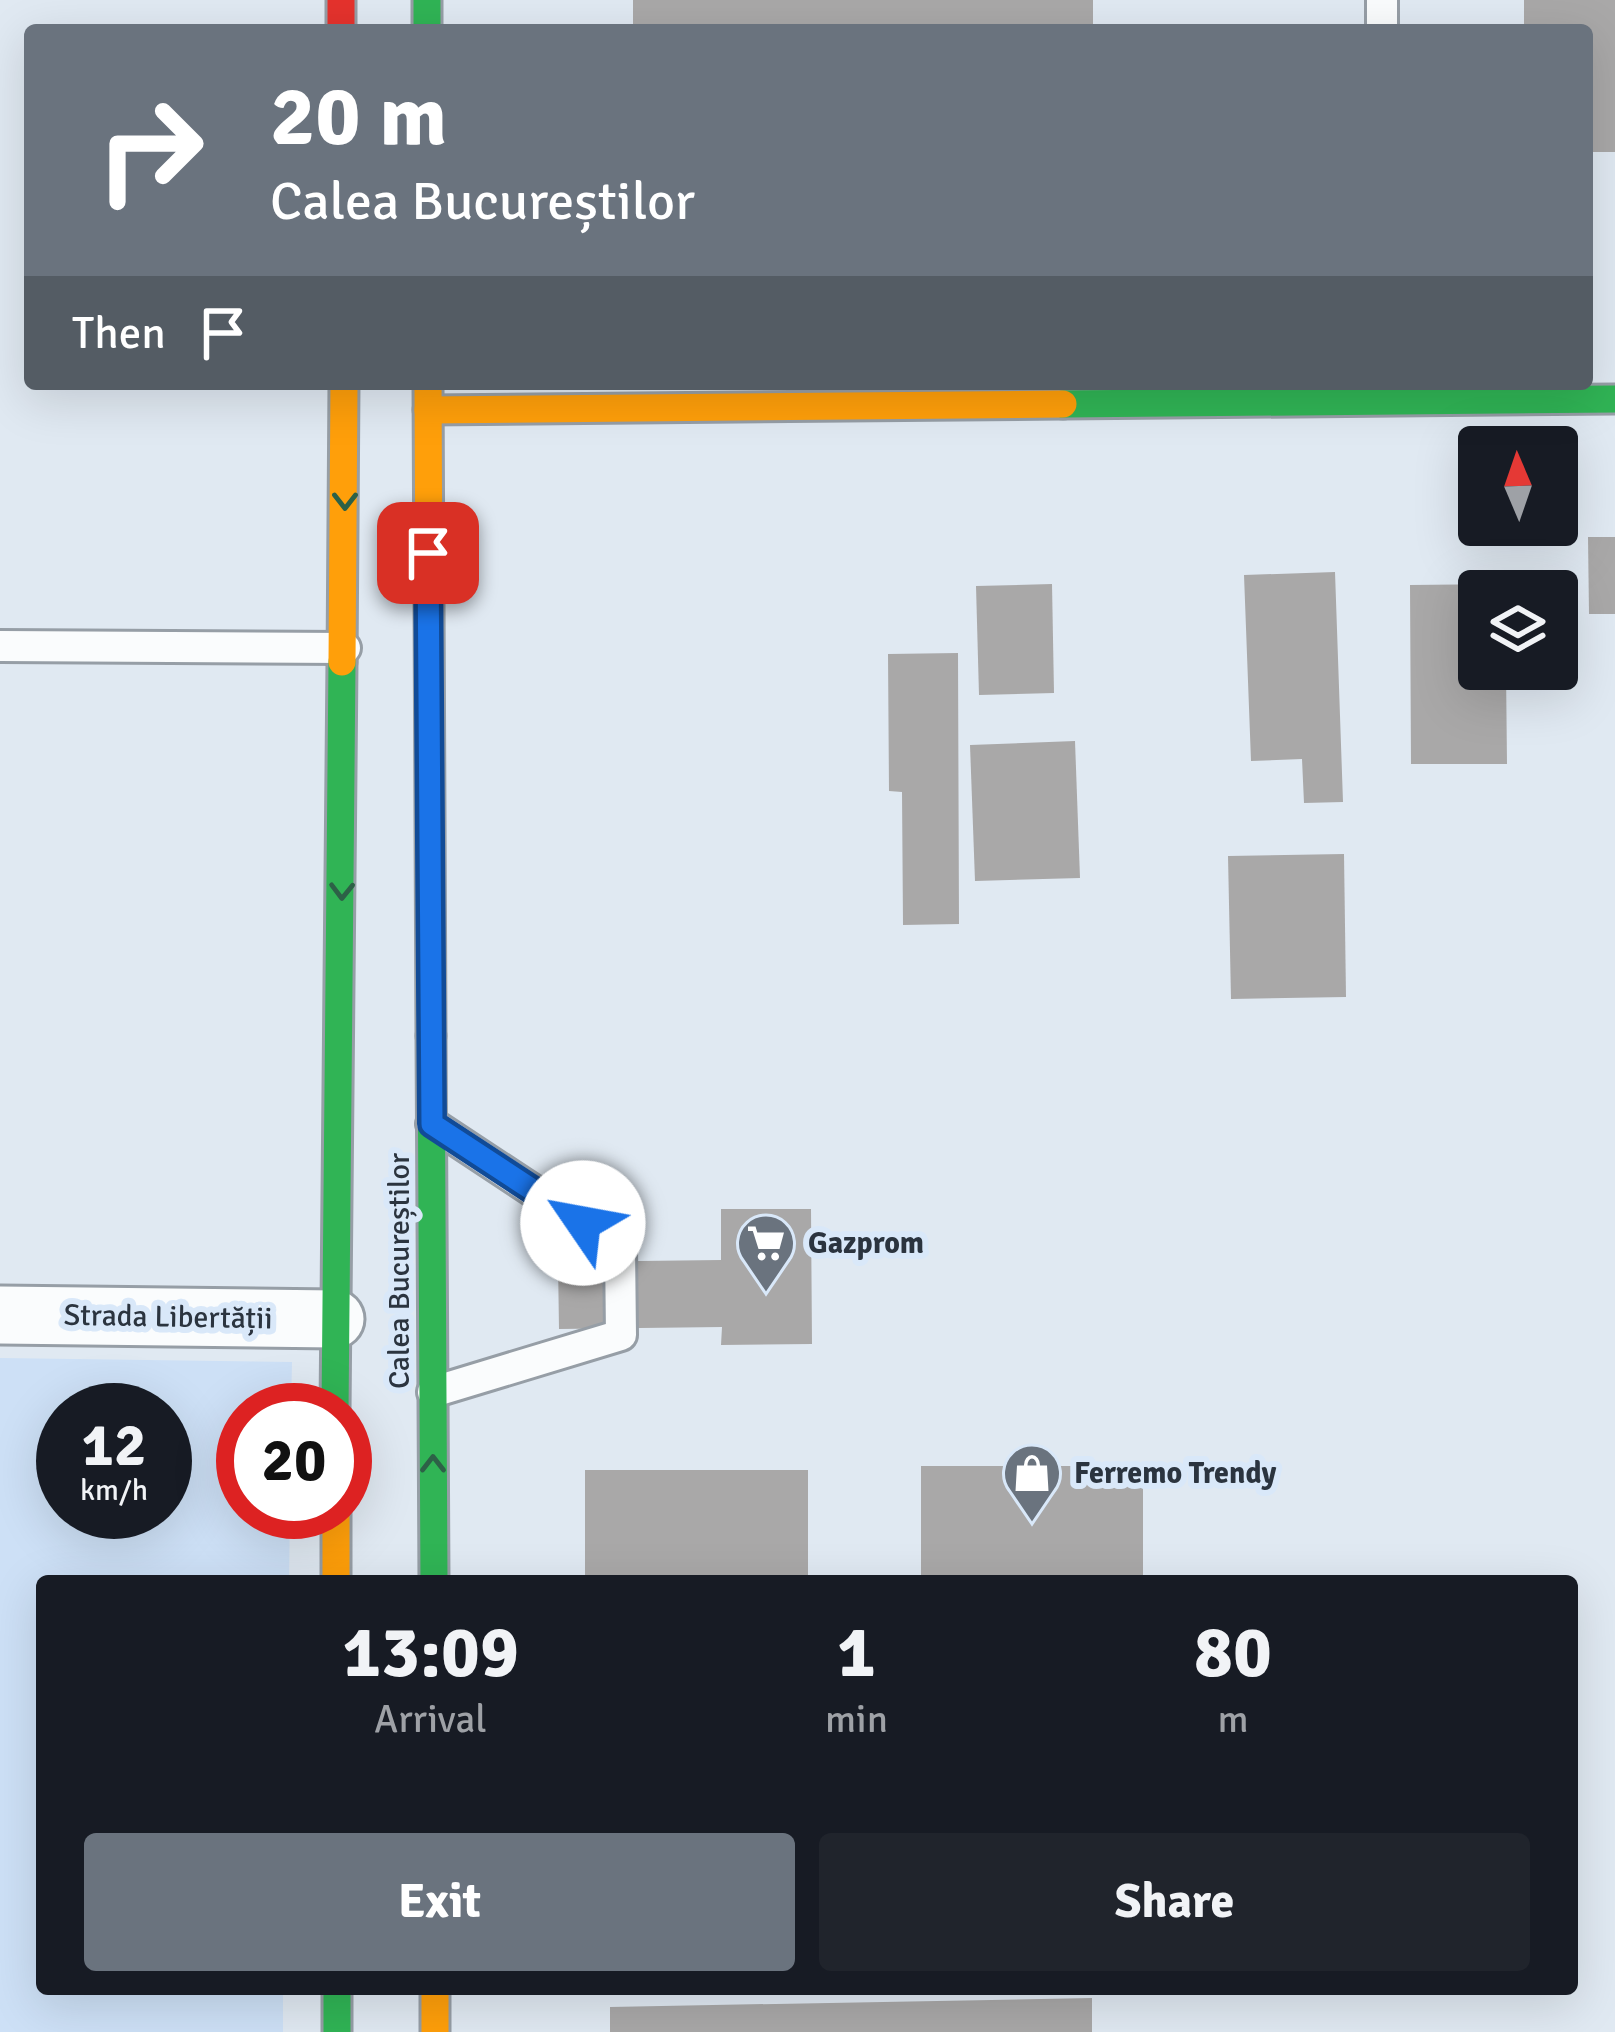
<!DOCTYPE html>
<html lang="en">
<head>
<meta charset="utf-8">
<style>
	body { margin:0; font-family:Signika,sans-serif; background:#20242c; color:#f1f3f6; height:100vh; display:flex; flex-direction:column; font-size:45px; white-space:nowrap }
	* { box-sizing:border-box; margin:0 }
	p { font-size:39px; color:#9ea1a6 }
	.icon { flex:none; width:66px; height:66px; fill:none; stroke:currentColor; stroke-width:2; stroke-linecap:round; stroke-linejoin:round }
	.map { position:relative; flex:1; overflow:hidden }
	.panel { position:absolute; left:36px; top:1575px; width:1542px; height:420px; display:flex; flex-direction:column; background:#171b24; border-radius:12px; box-shadow:0 12px 48px #0002 }
	.panel>* { flex:none }
	.banner { position:absolute; left:24px; top:24px; width:1569px; height:366px; border-radius:12px; box-shadow:0 12px 48px #0002; background:#6a737e; color:#fff; overflow:hidden }
	.needle { width:78px; rotate:358deg }
	.fabs { position:absolute; left:1458px; top:426px; display:grid; gap:24px }
	.fabs a { display:grid; place-items:center; width:120px; height:120px; border-radius:12px; background:#171b24; box-shadow:0 12px 48px #0002; font-size:60px }
	.speed { position:absolute; left:36px; top:1383px; display:flex; gap:24px; font-size:60px; font-weight:700; text-align:center }
	.speed>* { display:grid; place-content:center; width:156px; height:156px; border-radius:50%; background:#171b24; box-shadow:0 12px 48px #0002; line-height:1 }
	.speed small { font-size:30px; font-weight:400 }
	.speed .limit { border:18px solid #d22; background:#fff; color:#111 }
	.pin { position:absolute; display:grid; place-items:center; width:102px; height:102px; color:#fff; margin:-51px; border-radius:24px; box-shadow:0 6px 18px #0006 }
	.me { position:absolute; width:132px; margin:-66px; rotate:303deg; stroke-linejoin:round; filter:drop-shadow(0 0 9px #0008) }
	.turn { display:flex; align-items:center; gap:42px; height:252px; padding:0 48px; font-size:54px }
	.turn .icon { width:156px; height:156px; stroke-width:2.5 }
	.turn b { display:block; font-size:84px; line-height:102px }
	.then { display:flex; align-items:center; height:114px; padding:0 48px; background:#0003; gap:24px; font-size:45px }
	.eta { display:flex; justify-content:space-evenly; align-items:center; height:204px; text-align:center }
	.eta b { font-size:72px; font-weight:800; line-height:84px }
	.cta { display:flex; gap:24px; margin-top:auto; padding:24px 48px }
	.cta a { flex:1; height:138px; border-radius:12px; background:#6a737e; color:#fff; font-size:48px; font-weight:800; line-height:138px; text-align:center }
	.cta a+a { background:#20242c; color:#f1f3f6 }
	.map>svg:first-child { display:block }
</style>
</head>
<body>
<div class="map">
<svg width="1615" height="2032" viewBox="0 0 1615 2032">
	<rect width="100%" height="100%" fill="#e0e9f2"/>
	<path fill="#cde0f6" fill-rule="evenodd" d="M 0,1358 L 292,1362 L 291,1410 L 243,1410 L 243,1512 L 290,1512 L 289,1581 L 42,1581 L 42,1989 L 283,1989 L 283,2032 L 0,2032 ZM 63,1410 L 165,1410 L 165,1512 L 63,1512 Z"/>
	<g fill="#a9a8a8">
		<rect x="633" y="0" width="460" height="30"/>
		<polygon points="1524,0 1615,0 1615,152 1587,152 1587,30 1524,30"/>
		<polygon points="1588,537 1615,537 1615,614 1589,614"/>
		<polygon points="1335,572 1343,802 1304,803 1302,759 1251,761 1244,575"/>
		<polygon points="1052,584 1054,693 979,695 976,586"/>
		<polygon points="1505,584 1505,591 1479,591 1479,669 1506,669 1507,764 1411,764 1410,585"/>
		<polygon points="958,653 959,924 903,925 902,792 889,791 888,654"/>
		<polygon points="1075,741 1080,878 975,881 970,745"/>
		<polygon points="1344,854 1346,997 1231,999 1228,856"/>
		<polygon points="721,1209 811,1209 812,1344 721,1345 722,1327 559,1329 558,1262 721,1260"/>
		<rect x="921" y="1466" width="222" height="115"/>
		<rect x="585" y="1470" width="223" height="111"/>
		<polygon points="1092,1998 1092,2032 610,2032 610,2007"/>
	</g>
	<g fill="none" stroke-linecap="round" stroke-linejoin="round">
		<defs>
			<g id="lane">
				<polyline points="1382,0 1382,30"/>
				<polyline points="0,646 345,648"/>
				<polyline points="432,1124 620,1248 621,1335 433,1392"/>
			</g>
			<polyline id="street" points="0,1315 335,1319"/>
			<g id="fast">
				<polyline points="427,0 427,30"/>
				<polyline points="1063,404 1615,399"/>
				<polyline points="431,1036 434,1581"/>
				<polyline points="335,1410 342,662"/>
				<polyline points="337,1989 337,2032"/>
			</g>
			<g id="slow">
				<polyline points="428,384 431,1036"/>
				<polyline points="428,410 1063,404"/>
				<polyline points="342,662 344,384"/>
				<polyline points="336,1512 336,1581"/>
				<polyline points="435,1989 435,2032"/>
			</g>
			<polyline id="jam" points="341,0 341,30"/>
		</defs>
		<use href="#lane" stroke="#969ea6" stroke-width="36"/>
		<use href="#street" stroke="#969ea6" stroke-width="63"/>
		<use href="#fast" stroke="#969ea6" stroke-width="33"/>
		<use href="#slow" stroke="#969ea6" stroke-width="33"/>
		<use href="#jam" stroke="#969ea6" stroke-width="33"/>
		<use href="#lane" stroke="#fafcfd" stroke-width="30"/>
		<use href="#street" stroke="#fafcfd" stroke-width="57"/>
		<use href="#fast" stroke="#30b455" stroke-width="27"/>
		<use href="#slow" stroke="#ff9f0a" stroke-width="27"/>
		<use href="#jam" stroke="#e5322d" stroke-width="27"/>
	</g>
	<defs><path id="oneway-chevron" d="M-2-3.5L2.5 0L-2 3.5" fill="none" stroke-width="1.6" stroke-linecap="round" stroke-linejoin="round" transform="scale(3)"/></defs>
	<g stroke="#2d6147">
		<use href="#oneway-chevron" transform="translate(345 501) rotate(90)"/>
		<use href="#oneway-chevron" transform="translate(342 891) rotate(91)"/>
		<use href="#oneway-chevron" transform="translate(433 1464) rotate(-90)"/>
	</g>
	<g fill="none" stroke-linecap="round" stroke-linejoin="round">
		<defs>
			<polyline id="route" points="428,553 432,1124 583,1223"/>
		</defs>
		<use href="#route" stroke="#114b97" stroke-width="30"/>
		<use href="#route" stroke="#1a73e8" stroke-width="21"/>
	</g>
	<defs>
		<symbol id="supermarket-pin" viewBox="-11 -11 22 30"><path d="M0 17L-7.5 6A9.5 9.5 0 1 1 7.5 6Z" fill="#6a737e" stroke="#d9e8f9"/><path d="M-6-5.5h2.5l.6 2H6L4.5 2H-2.5L-4.4-4H-6ZM-1.5 3.2a1.3 1.3 0 1 0 .1 0ZM3 3.2a1.3 1.3 0 1 0 .1 0Z" fill="#fff"/></symbol>
		<symbol id="shop-pin" viewBox="-11 -11 22 30"><path d="M0 17L-7.5 6A9.5 9.5 0 1 1 7.5 6Z" fill="#6a737e" stroke="#d9e8f9"/><path d="M-5-2.5h2.3a2.7 3.5 0 0 1 5.4 0H5L5.5 6h-11ZM-1.5-2.5h3a1.5 2.3 0 0 0-3 0Z" fill="#fff"/></symbol>
	</defs>
	<g fill-rule="evenodd">
		<use href="#supermarket-pin" x="733" y="1210" width="66" height="90"/>
		<use href="#shop-pin" x="999" y="1440" width="66" height="90"/>
	</g>
	<g text-anchor="middle" dominant-baseline="central" stroke-width="12" stroke-linejoin="round" paint-order="stroke">
		<g font-size="30" font-weight="bold" fill="#2b343f" stroke="#d9e8f9" text-anchor="start">
			<text x="808" y="1243">Gazprom</text>
			<text x="1074" y="1473">Ferremo Trendy</text>
		</g>
		<g font-size="30" fill="#2b343f" stroke="#d9e8f9">
			<text transform="translate(399 1271) rotate(-90)">Calea Bucureștilor</text>
			<text transform="translate(168 1317) rotate(1)">Strada Libertății</text>
		</g>
	</g>
</svg>
<div class="fabs">
<a><svg class="needle" viewBox="-14 -14 28 28"><path d="M0-13l5 13h-10z" fill="#e53935"/><path d="M0 13l5-13h-10z" fill="#9ea1a6"/></svg></a>
<a><svg class="icon" aria-label="layers" viewBox="0 0 24 24"><path d="M12 4l9 5-9 5-9-5zM3 14l9 5 9-5"/></svg></a>
</div>
<div class="speed"><div>12<small>km/h</small></div><div class="limit">20</div></div>
<div class="pin" style="left:428px;top:553px;background:#d93025"><svg class="icon" aria-label="arrive" viewBox="0 0 24 24"><path d="M6 21V4h12l-3 4 3 4H6"/></svg></div>
<svg class="me" style="left:583px;top:1223px" viewBox="-20 -20 40 40"><circle r="19" fill="#fff"/><path d="M0-13L10 11 0 6-10 11z" fill="#1a73e8"/></svg>
<div class="banner">
<div class="turn"><svg class="icon" aria-label="right" viewBox="0 0 24 24"><path d="M7 20v-9h11M14 6l5 5-5 5"/></svg><div><b>20 m</b>Calea Bucureștilor</div></div>
<div class="then">Then<svg class="icon" aria-label="arrive" viewBox="0 0 24 24"><path d="M6 21V4h12l-3 4 3 4H6"/></svg></div>
</div>
<section class="panel">
<div class="eta">
<div><b>13:09</b><p>Arrival</p></div>
<div><b>1</b><p>min</p></div>
<div><b>80</b><p>m</p></div>
</div>
<div class="cta"><a>Exit</a><a>Share</a></div>
</section>
</div>
</body>
</html>
